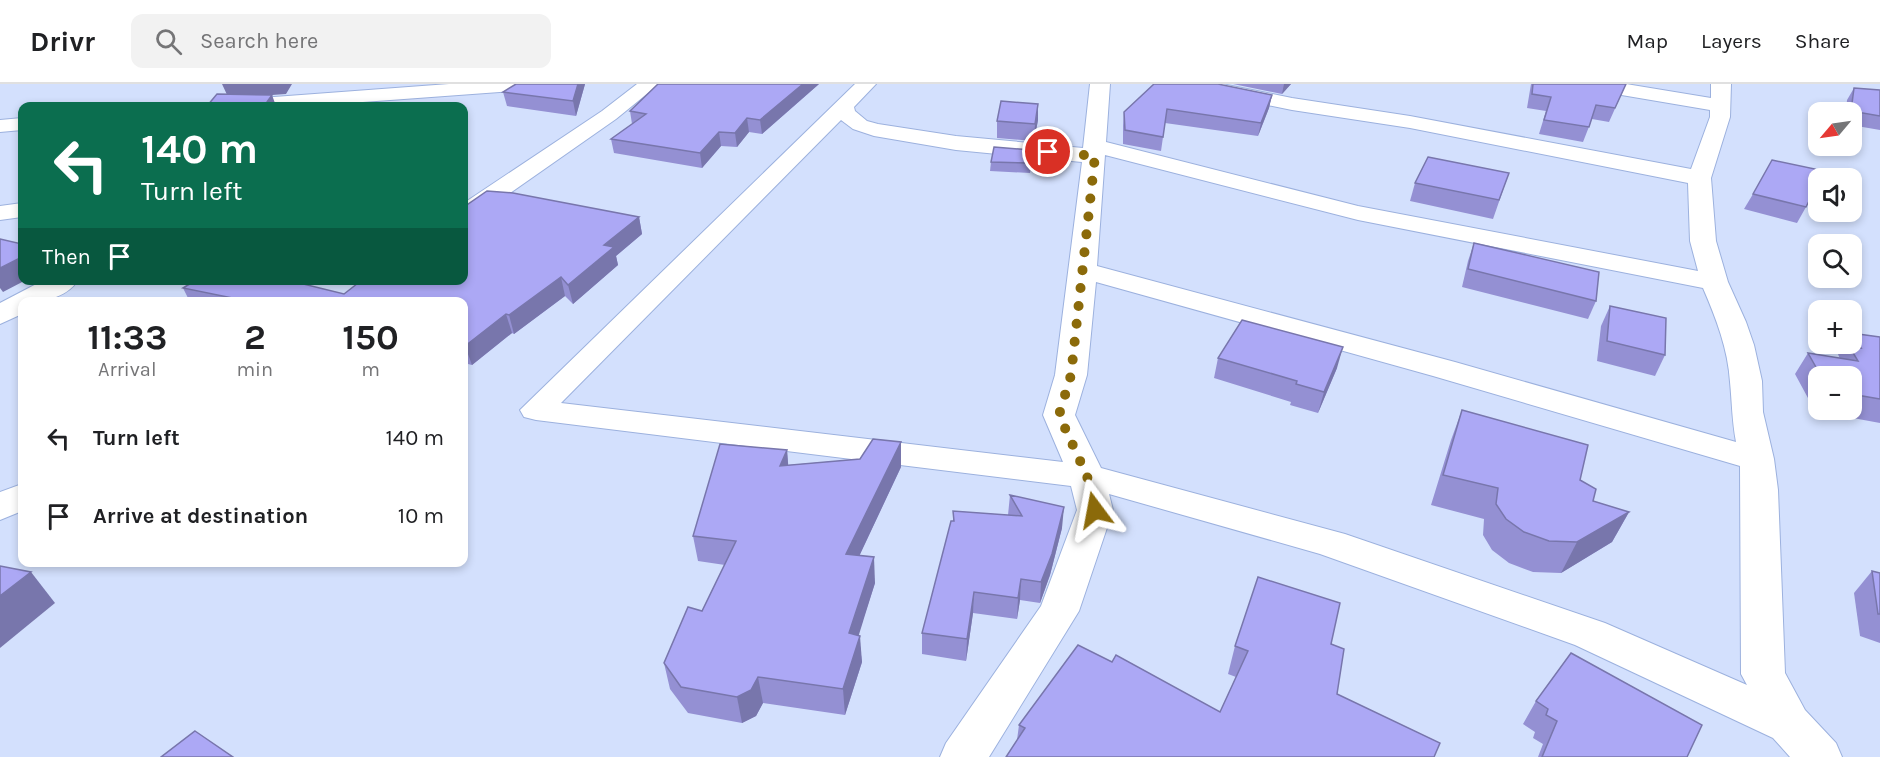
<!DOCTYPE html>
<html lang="en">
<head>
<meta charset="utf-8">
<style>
	body { margin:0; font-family:Karla,sans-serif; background:#f2f2f2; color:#202124; height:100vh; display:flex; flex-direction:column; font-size:22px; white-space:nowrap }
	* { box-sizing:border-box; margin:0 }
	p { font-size:20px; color:#757577 }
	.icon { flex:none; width:33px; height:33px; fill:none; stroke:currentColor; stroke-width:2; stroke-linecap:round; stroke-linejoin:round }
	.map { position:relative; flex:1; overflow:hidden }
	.panel { position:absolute; left:18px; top:213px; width:450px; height:270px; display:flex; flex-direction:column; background:#fff; border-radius:12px; box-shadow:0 3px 9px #0003 }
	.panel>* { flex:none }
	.banner { position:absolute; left:18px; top:18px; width:450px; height:183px; border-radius:12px; box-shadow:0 3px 9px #0003; background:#0b6e4f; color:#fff; overflow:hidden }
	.needle { width:39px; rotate:241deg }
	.buttons { position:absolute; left:1808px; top:18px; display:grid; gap:12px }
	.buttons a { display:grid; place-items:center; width:54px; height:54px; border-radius:12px; background:#fff; box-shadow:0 3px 9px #0003; font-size:30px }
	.pin { position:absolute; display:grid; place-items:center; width:51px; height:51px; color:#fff; margin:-26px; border:3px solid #fff; border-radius:50%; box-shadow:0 2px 6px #0007 }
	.me { position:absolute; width:66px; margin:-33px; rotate:347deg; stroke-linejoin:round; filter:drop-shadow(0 0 4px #0008) }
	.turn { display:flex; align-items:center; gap:21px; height:126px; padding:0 24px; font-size:27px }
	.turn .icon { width:78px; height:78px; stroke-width:2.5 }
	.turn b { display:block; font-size:42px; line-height:51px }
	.then { display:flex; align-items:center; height:57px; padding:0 24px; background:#0003; gap:12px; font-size:22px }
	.eta { display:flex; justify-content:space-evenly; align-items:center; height:102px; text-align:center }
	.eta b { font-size:36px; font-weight:700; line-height:42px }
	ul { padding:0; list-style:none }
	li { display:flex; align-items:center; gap:18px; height:78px; padding:0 24px }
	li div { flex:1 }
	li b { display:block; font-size:22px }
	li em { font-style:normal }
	header { display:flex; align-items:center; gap:36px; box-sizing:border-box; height:84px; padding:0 30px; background:#fff; border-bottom:2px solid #e0e0e0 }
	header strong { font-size:28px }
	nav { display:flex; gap:33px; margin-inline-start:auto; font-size:21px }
	.search { width:420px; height:54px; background:#f2f2f2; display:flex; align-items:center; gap:15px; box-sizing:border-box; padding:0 21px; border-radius:12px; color:#757577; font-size:22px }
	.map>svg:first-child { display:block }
</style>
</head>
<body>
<header>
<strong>Drivr</strong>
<div class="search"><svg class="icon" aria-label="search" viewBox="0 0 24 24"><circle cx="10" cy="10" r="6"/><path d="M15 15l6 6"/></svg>Search here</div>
<nav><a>Map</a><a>Layers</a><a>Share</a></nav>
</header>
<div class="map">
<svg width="1880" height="673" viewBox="0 0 1880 673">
	<rect width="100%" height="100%" fill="#d3e0fd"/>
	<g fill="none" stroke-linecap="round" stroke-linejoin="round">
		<defs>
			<g id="street">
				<polygon points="449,0 537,0 534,4 527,6 308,22 225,22 228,18 235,16"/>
				<polygon points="637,0 659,0 616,35 473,135 464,137 464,119 602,27"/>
				<path d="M 855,0 L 876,0 L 854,23 L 855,27 L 867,37 L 878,40 L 956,52 L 1083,64 L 1090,0 L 1110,0 L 1106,58 L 1358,122 L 1698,187 L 1690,157 L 1688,99 L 1410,44 L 1292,26 L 1193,6 L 1186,4 L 1183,0 L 1222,0 L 1292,14 L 1410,32 L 1691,85 L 1710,33 L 1710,26 L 1592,6 L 1585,4 L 1582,0 L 1626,0 L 1711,14 L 1711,0 L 1731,0 L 1730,33 L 1711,94 L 1716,157 L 1728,198 L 1746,238 L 1754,261 L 1762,297 L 1763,328 L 1774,375 L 1778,406 L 1785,589 L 1805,626 L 1836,659 L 1842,673 L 1790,673 L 1773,654 L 1575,561 L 1320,470 L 1109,410 L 1113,426 L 1079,527 L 989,673 L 940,673 L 946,659 L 1041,522 L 1077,426 L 1071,402 L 536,336 L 524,333 L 520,326 ZM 841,36 L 853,45 L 874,52 L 956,66 L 1082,78 L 1055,291 L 1043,331 L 1063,378 L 561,319 ZM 1105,71 L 1358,136 L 1703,204 C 1716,234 1728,265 1730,298 C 1732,318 1732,337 1736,358 L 1455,278 L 1097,182 ZM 1096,198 L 1433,292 L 1740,382 L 1741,590 L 1747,601 L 1605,539 L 1345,450 L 1101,384 L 1075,331 L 1087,291 Z"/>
				<polygon points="22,34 22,46 0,48 0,36"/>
				<polygon points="22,119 22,133 0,136 0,122"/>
				<path d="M 44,196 L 78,196 C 66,215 42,218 22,218 L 22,230 L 0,240 L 0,219 Z"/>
				<polygon points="22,400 22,427 0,436 0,408"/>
			</g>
		</defs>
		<use href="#street" stroke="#9cb1de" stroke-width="2"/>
		<use href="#street" fill="#fff" fill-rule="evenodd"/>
	</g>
	<g fill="#9490d3" fill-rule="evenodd">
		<polygon points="585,0 576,32 507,22 503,8"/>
		<polygon points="819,0 762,50 749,48 737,63 721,62 702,84 614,69 611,55 632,40 630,27"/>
		<polygon points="1233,0 1291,0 1282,10"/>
		<polygon points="1531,0 1626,0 1609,38 1592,35 1583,58 1539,50 1546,27 1527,24"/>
		<polygon points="1854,4 1880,6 1880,46 1851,41 1851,28 1846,28 1847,16"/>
		<polygon points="1272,11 1269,24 1258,52 1165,39 1161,67 1123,60 1123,42 1124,28"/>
		<polygon points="1038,36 1034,57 997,54 997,37"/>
		<polygon points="1032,75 1030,89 990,87 991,78"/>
		<polygon points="1509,89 1493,135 1410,117 1415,99"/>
		<polygon points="1753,110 1806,123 1797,139 1744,125"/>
		<polygon points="639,133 642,150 616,172 618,181 573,220 565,212 514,250 512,249 472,281 464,279 464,218 190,218 183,204 344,210"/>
		<polygon points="1474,159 1596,217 1588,235 1462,203 1468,177"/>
		<polygon points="1610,222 1665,271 1655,292 1597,277 1601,242"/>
		<path d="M 1851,249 L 1880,253 L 1880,339 L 1815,327 L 1795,290 L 1808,269 L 1840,275 L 1838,270 L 1845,260 L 1851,260 ZM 1818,292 L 1851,292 L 1851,326 L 1818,326 Z"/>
		<polygon points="1218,274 1337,284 1318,329 1290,321 1291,318 1214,294"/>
		<polygon points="1462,326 1580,396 1593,417 1629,428 1612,458 1561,489 1533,488 1509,479 1492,466 1483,451 1484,435 1431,421 1451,356"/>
		<polygon points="901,358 901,383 859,472 875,499 858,551 862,578 845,631 763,619 756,632 742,639 688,629 670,605 664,579 702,527 725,481 698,477 693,452 787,366 788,381 860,375"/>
		<polygon points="1010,411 1062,444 1050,491 1040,519 1020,516 1017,535 973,529 966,577 922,570 922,549 953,437 953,427 1008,431"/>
		<polygon points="1872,487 1880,489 1880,559 1860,552 1854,509"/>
		<polygon points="1331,560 1337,610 1440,659 1017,656 1019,641 1112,578 1220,628 1236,593 1228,590 1235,562"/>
		<polygon points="1536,617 1687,673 1538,673 1543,660 1533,654 1535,648 1523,640"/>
	</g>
	<g fill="#7876ac">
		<polygon points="222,0 292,0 286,10 272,11 276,22 262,22 229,15"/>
		<polygon points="578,0 585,0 576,32 573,17"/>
		<polygon points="803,0 819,0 762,50 760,36"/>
		<polygon points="1284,0 1291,0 1282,10"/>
		<polygon points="1272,11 1269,24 1258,52 1261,39"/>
		<polygon points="1038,20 1038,36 1034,57 1035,40"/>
		<polygon points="747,34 749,48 737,63 735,49"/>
		<polygon points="719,48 721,62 702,84 700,69"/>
		<polygon points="639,133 642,150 616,172 618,181 573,220 568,201 604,161"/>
		<polygon points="22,173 22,196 26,196 3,208 0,204 0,184"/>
		<polygon points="561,193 565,212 514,250 509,231"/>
		<polygon points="506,230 512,249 472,281 465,262"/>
		<polygon points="1343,263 1337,284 1318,329 1324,308"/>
		<polygon points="901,358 901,383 848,496 846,470"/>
		<polygon points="787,366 789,391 780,382"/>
		<polygon points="1064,423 1062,444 1050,491 1040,519 1041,498"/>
		<polygon points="1629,428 1612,458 1561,489 1577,458"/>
		<polygon points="874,473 875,499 851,576 849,549"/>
		<polygon points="31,488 55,519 0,564 0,512"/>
		<polygon points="1021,495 1020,516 1017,535 1018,514"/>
		<polygon points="974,508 973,529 966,577 967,555"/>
		<polygon points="860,552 862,578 845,631 843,605"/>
		<polygon points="758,593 763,619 756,632 742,639 737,613"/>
	</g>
	<g fill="#aca8f5" stroke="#7876ac" stroke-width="1.5">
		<polygon points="516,0 578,0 573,17 503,8"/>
		<polygon points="658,0 803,0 760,36 747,34 735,49 719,48 700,69 611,55 646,30 630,27"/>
		<polygon points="1154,0 1218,0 1272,11 1261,39 1167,25 1163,53 1125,46 1124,28"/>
		<polygon points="1533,0 1626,0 1615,24 1596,21 1589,43 1544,36 1551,13 1532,10"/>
		<polygon points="1854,4 1880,6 1880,32 1851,27"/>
		<polygon points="217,10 272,11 267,18 262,22 207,22"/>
		<polygon points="1001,17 1038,20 1035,40 997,37"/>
		<polygon points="994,63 1032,66 1030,79 991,78"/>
		<polygon points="1428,73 1509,89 1499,116 1415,99"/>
		<polygon points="1772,76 1815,85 1811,113 1806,123 1753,110"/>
		<polygon points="487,107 513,109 639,133 604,161 614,163 568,201 561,193 509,231 506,230 465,262 464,262 464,218 252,218 183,204 196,196 287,196 344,210 362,196 464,196 464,123"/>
		<polygon points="0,155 22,160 22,173 0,184"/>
		<polygon points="1474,159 1599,188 1596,217 1468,185"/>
		<polygon points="1610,222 1666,234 1665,271 1607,257"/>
		<polygon points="1242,236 1343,263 1324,308 1296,300 1297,297 1218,274"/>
		<polygon points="1851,249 1880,253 1880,315 1851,310 1851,292 1821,292 1808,269 1858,277 1849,262 1861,264"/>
		<polygon points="1462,326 1588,361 1580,396 1596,405 1593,417 1629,428 1577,458 1549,457 1524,448 1506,435 1496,420 1498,404 1443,391"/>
		<polygon points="873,355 901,358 846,470 874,473 849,549 860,552 843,605 758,593 751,606 737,613 681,603 664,579 688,523 702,527 736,457 693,452 720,360 787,366 780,382 860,375"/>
		<polygon points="1010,411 1064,423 1052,470 1041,498 1021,495 1018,514 974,508 967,555 922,549 951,437 954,437 953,427 1022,432"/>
		<polygon points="0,482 31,488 0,512"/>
		<polygon points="1872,487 1880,489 1880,530 1878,530"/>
		<polygon points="1258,493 1340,519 1331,560 1344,565 1337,610 1440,659 1434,673 1006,673 1025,644 1019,641 1078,561 1112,578 1116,571 1220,628 1248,567 1235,562"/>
		<polygon points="1571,569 1702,641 1687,673 1542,673 1557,637 1546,631 1548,625 1536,617"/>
		<polygon points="195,647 233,673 161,673"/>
	</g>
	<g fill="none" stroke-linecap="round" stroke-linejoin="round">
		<polyline stroke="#8b6a0a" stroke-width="10" stroke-dasharray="0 18" points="1048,68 1095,72 1071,291 1059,331 1087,392 1095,426"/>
	</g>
</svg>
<div class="buttons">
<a><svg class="needle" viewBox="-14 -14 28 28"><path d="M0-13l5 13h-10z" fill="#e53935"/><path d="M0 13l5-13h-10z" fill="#757577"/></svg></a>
<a><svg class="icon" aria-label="sound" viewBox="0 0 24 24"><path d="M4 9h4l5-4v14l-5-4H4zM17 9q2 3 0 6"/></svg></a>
<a><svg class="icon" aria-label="search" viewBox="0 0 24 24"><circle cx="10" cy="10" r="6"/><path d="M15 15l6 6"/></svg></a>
<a>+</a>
<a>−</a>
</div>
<div class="pin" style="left:1048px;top:68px;background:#d93025"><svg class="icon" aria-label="arrive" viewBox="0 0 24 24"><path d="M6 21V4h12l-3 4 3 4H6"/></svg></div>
<svg class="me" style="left:1095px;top:426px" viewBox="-20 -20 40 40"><path d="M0-17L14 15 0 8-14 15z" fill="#8b6a0a" stroke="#fff" stroke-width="4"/></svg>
<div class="banner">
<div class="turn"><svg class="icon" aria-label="left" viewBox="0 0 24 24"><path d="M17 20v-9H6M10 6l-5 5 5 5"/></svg><div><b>140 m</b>Turn left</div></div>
<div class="then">Then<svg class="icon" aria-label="arrive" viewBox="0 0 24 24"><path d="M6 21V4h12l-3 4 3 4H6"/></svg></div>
</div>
<section class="panel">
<div class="eta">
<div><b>11:33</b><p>Arrival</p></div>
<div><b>2</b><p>min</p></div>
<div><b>150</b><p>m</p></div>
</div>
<ul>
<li><svg class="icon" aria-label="left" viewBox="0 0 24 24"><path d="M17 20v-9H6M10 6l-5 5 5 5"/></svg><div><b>Turn left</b></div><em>140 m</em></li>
<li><svg class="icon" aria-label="arrive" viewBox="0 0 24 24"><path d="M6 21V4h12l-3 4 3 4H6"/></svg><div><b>Arrive at destination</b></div><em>10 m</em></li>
</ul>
</section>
</div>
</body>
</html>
